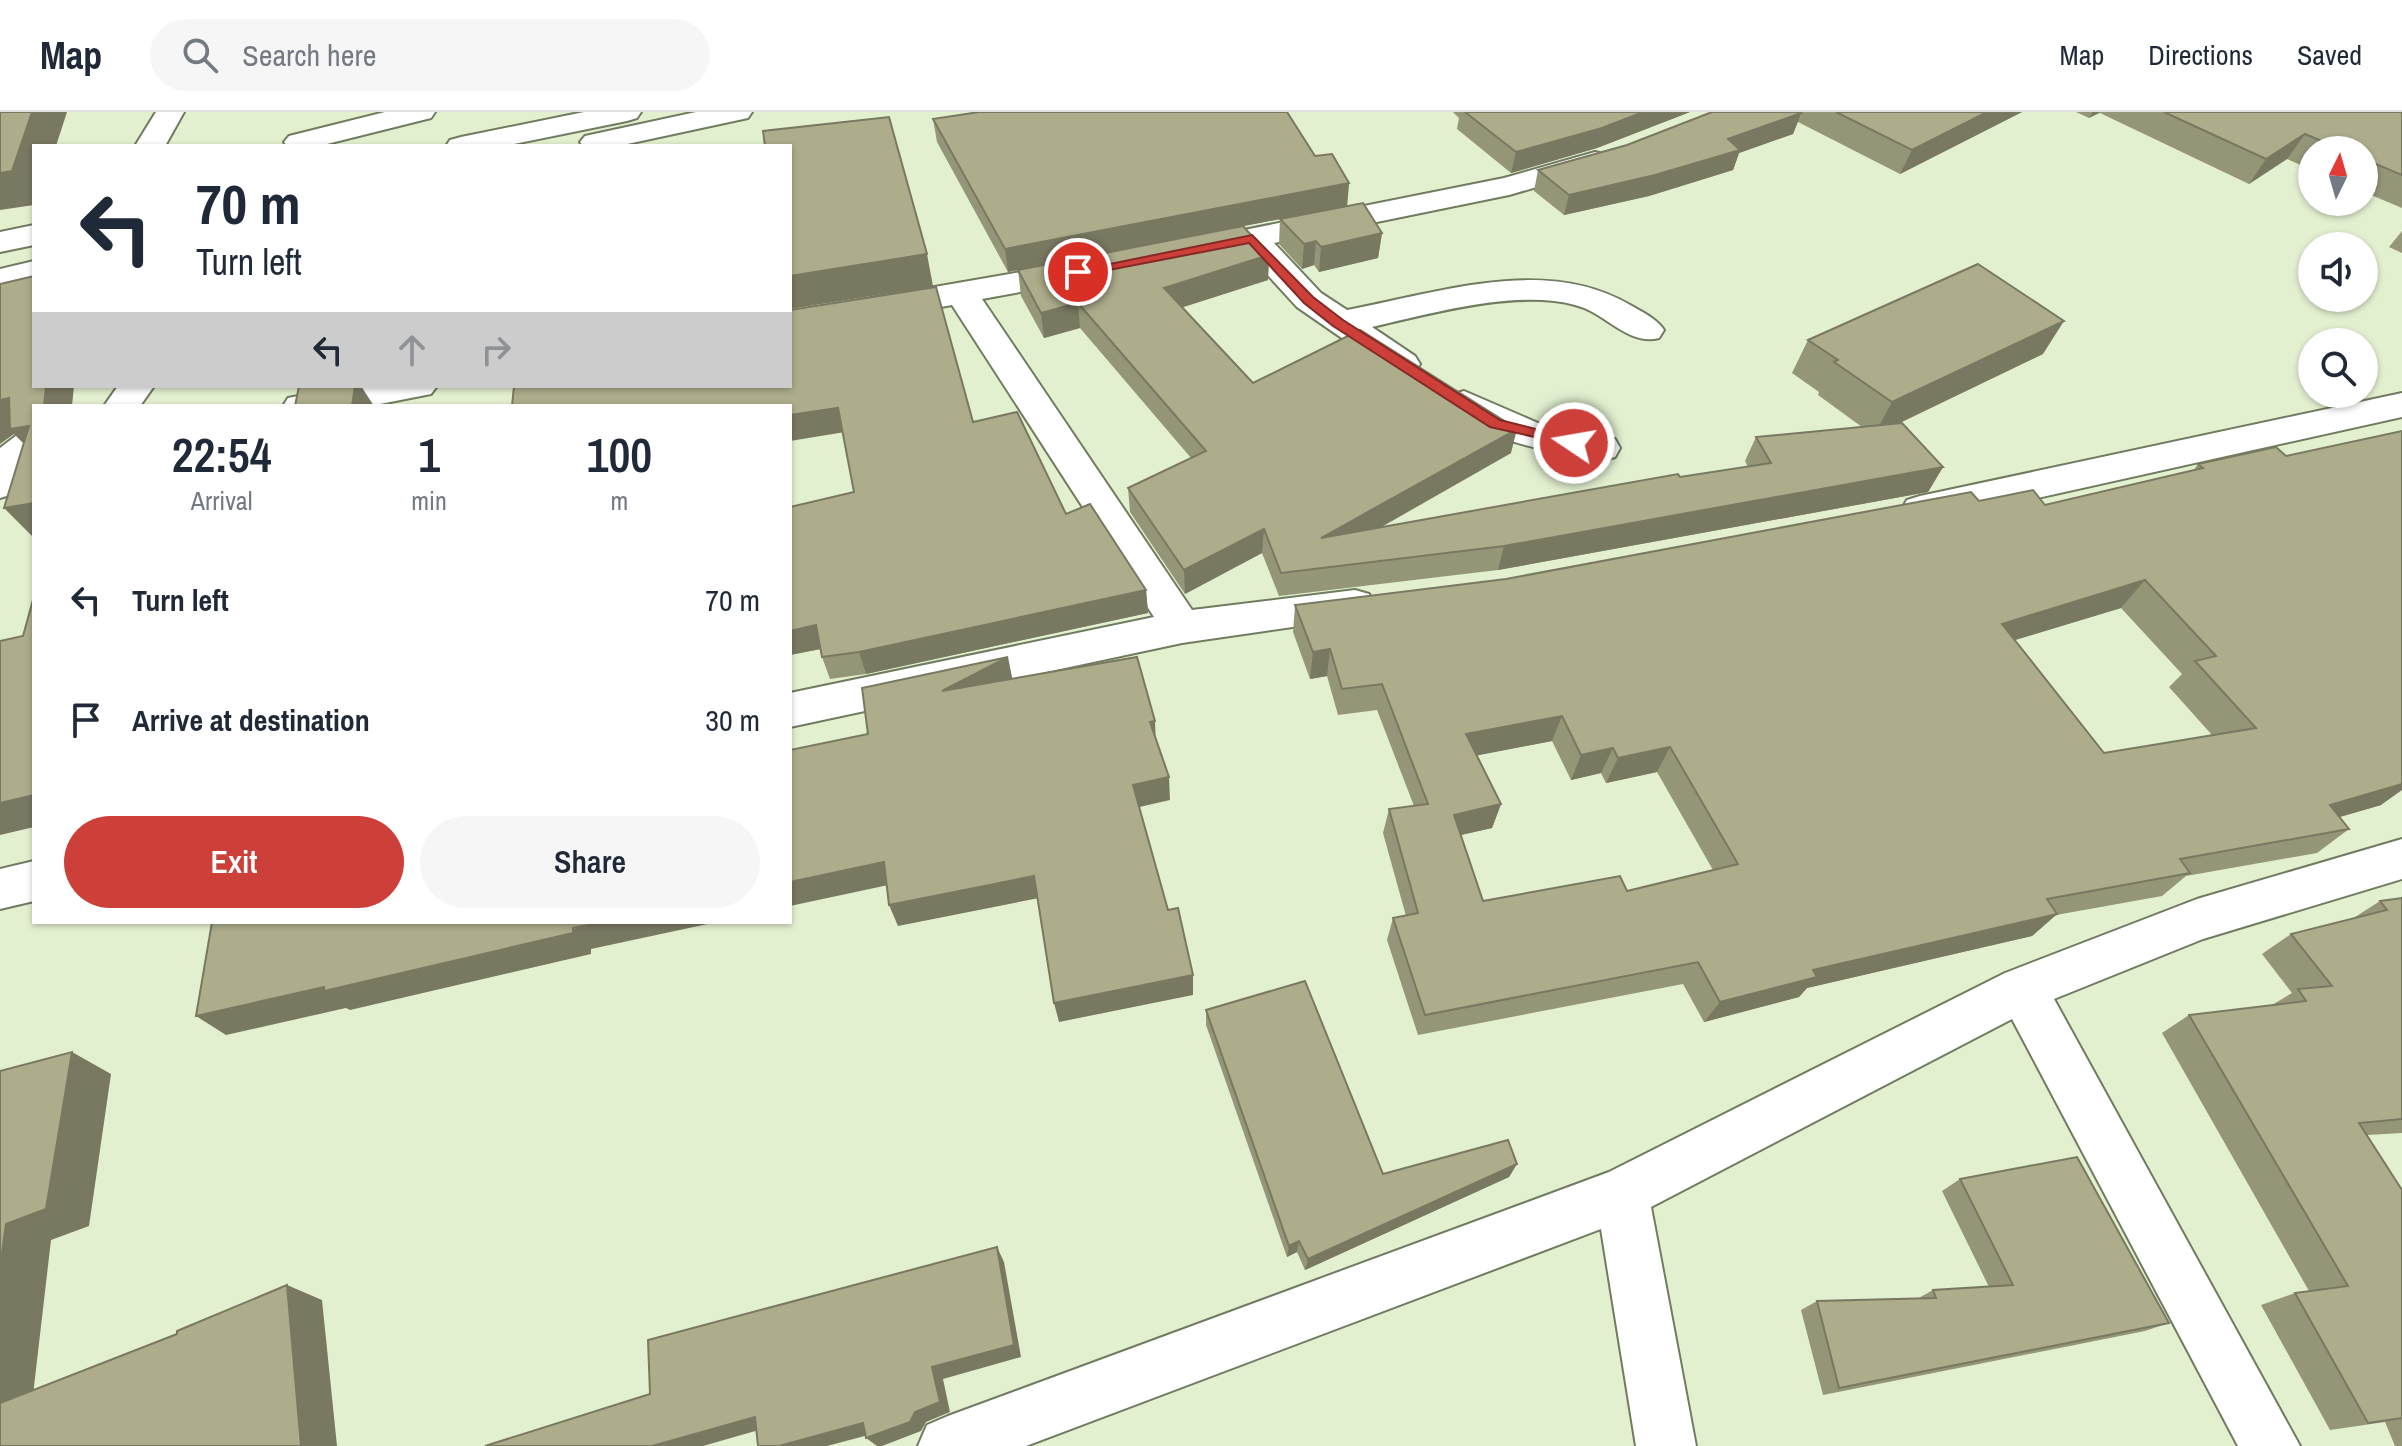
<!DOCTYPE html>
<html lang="en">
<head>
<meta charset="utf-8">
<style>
	body { margin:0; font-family:"Archivo Narrow",sans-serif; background:#f6f6f7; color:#1f2937; height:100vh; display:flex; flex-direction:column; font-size:30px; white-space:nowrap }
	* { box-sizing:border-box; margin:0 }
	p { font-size:26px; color:#747a83 }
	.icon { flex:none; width:44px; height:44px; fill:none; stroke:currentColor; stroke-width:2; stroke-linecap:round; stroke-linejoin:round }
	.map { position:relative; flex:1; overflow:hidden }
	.details { position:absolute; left:32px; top:292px; width:760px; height:520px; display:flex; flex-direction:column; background:#fff; border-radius:0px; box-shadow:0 2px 6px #0004 }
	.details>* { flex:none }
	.guide { position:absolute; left:32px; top:32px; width:760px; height:244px; border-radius:0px; box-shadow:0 2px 6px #0004; background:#fff; color:#1f2937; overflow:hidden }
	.needle { width:52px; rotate:5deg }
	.tools { position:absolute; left:2298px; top:24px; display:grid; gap:16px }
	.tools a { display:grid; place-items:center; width:80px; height:80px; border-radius:50%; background:#fff; box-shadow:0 2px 6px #0004; font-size:40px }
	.pin { position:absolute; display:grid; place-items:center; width:68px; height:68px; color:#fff; margin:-34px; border:4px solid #fff; border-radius:50%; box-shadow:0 2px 8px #0007 }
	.me { position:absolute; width:88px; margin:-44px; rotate:282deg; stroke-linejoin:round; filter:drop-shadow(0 0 6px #0008) }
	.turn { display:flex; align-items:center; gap:28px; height:168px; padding:0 32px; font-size:36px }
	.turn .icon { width:104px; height:104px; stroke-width:2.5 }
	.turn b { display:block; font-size:56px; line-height:68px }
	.lanes { display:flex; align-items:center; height:76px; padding:0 32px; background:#0003; justify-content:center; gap:40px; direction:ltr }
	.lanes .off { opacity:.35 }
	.eta { display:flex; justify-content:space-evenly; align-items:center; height:136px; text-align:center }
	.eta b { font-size:48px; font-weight:600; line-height:56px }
	.cta { display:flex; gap:16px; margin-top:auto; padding:16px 32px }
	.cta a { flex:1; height:92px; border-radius:48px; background:#cd3f39; color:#fff; font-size:32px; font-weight:600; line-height:92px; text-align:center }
	.cta a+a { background:#f6f6f7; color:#1f2937 }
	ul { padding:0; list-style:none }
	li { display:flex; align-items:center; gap:24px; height:120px; padding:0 32px }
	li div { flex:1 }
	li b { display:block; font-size:30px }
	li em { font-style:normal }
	header { display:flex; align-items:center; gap:48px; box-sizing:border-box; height:112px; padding:0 40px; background:#fff; border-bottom:2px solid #e0e1e3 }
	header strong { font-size:38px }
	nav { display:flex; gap:44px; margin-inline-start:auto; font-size:28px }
	.search { width:560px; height:72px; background:#f6f6f7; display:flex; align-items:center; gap:20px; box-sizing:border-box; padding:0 28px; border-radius:44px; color:#747a83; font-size:30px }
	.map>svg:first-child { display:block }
</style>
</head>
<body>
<header>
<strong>Map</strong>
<div class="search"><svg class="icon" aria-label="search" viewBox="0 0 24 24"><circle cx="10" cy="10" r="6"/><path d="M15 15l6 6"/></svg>Search here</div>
<nav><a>Map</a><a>Directions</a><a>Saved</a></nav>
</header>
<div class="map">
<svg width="2402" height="1334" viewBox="0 0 2402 1334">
	<rect width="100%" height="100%" fill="#e2f0d0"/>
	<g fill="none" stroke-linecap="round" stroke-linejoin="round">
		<defs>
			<g id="minor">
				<polygon points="156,0 184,0 165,34 135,34"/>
				<polygon points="385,0 435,0 431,6 319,34 287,34 284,30 289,24"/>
				<path d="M 1595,40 L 1606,43 L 1610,49 L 1606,55 L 1509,83 L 1274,131 L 1321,181 L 1347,198 C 1437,181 1545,143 1630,193 C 1642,200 1656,206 1664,218 L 1659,226 C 1627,234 1605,200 1575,193 C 1516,177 1430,202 1372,215 L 1415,244 L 1420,252 L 1415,260 L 1403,263 L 1391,260 L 1297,195 L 1244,137 L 1194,148 L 1183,145 L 1178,138 L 1183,131 L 1194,128 L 1504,66 Z"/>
				<polygon points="1079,150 1091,153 1095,160 1091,167 982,187 1192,498 1355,478 1369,482 1375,493 1369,504 1182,531 790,615 790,581 1154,505 952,193 790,222 790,200"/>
				<polygon points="118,274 154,274 140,294 104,294"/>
				<polygon points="349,274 437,274 431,282 370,294 283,294 288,286"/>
				<path d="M 1464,279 L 1538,311 L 1615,327 L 1620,336 L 1615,345 L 1602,349 C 1562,341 1469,328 1446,291 L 1451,283 Z"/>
				<polygon points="2402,281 2402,305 1920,412 1907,408 1901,398 1907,388 1920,384"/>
				<polygon points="34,317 34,347 13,382 0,386 0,336 21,320"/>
				<polygon points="2402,727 2402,767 2203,827 2054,887 2300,1334 2238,1334 2012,907 1651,1095 1696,1334 1636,1334 1601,1117 1026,1334 918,1334 927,1313 948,1304 1609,1060 2005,861 2197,787"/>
				<polygon points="34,749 34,789 0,797 0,757"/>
			</g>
			<g id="major">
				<polygon points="584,0 641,0 637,6 627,9 504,34 446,34 450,28 461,25"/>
				<polygon points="696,0 752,0 748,6 618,34 583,34 580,30 585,24"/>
				<polygon points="34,113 34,133 0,140 0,120"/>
				<polygon points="34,149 34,169 0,177 0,157"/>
			</g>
		</defs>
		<use href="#minor" stroke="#6f7c5f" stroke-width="4"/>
		<use href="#major" stroke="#6f7c5f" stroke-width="4"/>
		<use href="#minor" fill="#fff" fill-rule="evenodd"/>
		<use href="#major" fill="#fff" fill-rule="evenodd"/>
	</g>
	<g fill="#959578" fill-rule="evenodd">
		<polygon points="972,0 1287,0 1315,44 1349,71 1347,94 1008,160 937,30 933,7 973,1"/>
		<polygon points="1453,0 1690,0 1597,36 1511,61 1457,17 1459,6"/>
		<polygon points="1712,0 2022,0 1900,62 1798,10 1793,22 1739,41 1733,58 1649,84 1564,103 1534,79 1538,58 1627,33"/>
		<polygon points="2076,0 2402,0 2402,96 2364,80 2364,38 2312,38 2312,58 2287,47 2249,72 2100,1 2089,6"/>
		<polygon points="1280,107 1382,121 1378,146 1319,160 1314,153 1302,157 1279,132"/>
		<polygon points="2402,119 2402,141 2389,135"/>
		<polygon points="1269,143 1268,168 1182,195 1253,271 1511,341 1380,416 1680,365 1748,355 1745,349 1756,325 1862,315 1818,283 1819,280 1792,261 1808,228 2043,242 1900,311 1943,355 1928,380 1498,458 1279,484 1262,441 1185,482 1130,400 1128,376 1191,346 1080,216 1044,226 1021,184 1018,158"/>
		<polygon points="790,294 973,310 1066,402 1146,478 1148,501 866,562 830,567 822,545 821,537 790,543 790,395 854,380 843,320"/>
		<path d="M 2276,335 L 2381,693 L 2340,705 L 2349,717 L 2317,741 L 2186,764 L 2162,784 L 2056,803 L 2032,824 L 1807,876 L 1799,885 L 1704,910 L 1683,872 L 1418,923 L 1387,828 L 1393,806 L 1406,804 L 1383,721 L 1389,697 L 1414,694 L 1377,598 L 1338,603 L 1327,564 L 1310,567 L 1293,520 L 1295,493 L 1506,467 L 1979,389 L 2045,393 L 2193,359 L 2198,352 ZM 2121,496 L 2182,562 L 2169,575 L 2212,623 L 2104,641 L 2015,528 ZM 1552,629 L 1571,668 L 1601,661 L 1606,671 L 1657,660 L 1713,758 L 1627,779 L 1483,789 L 1461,723 L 1492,716 L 1501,692 L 1477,643 Z"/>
		<polygon points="2402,786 2402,1021 2367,1023 2402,1078 2402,1334 2395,1334 2385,1310 2330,1318 2261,1193 2295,1181 2309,1179 2162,921 2189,903 2272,893 2292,881 2262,842 2291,822 2352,807 2380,789"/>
		<polygon points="1206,898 1383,1062 1517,1052 1509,1065 1305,1158 1297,1140 1287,1145 1206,913"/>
		<polygon points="1960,1067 2169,1211 2145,1219 1823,1283 1801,1198 1817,1189 1917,1187 1933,1178 1989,1175 1942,1079"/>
	</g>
	<g fill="#797962">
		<polygon points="32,0 67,0 56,34 34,34 34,93 0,98 0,61"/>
		<polygon points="1643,0 1690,0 1597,36 1511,61 1516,40"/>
		<polygon points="1987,0 2022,0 1900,62 1912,38"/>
		<polygon points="2093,0 2100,0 2089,6"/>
		<polygon points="1801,1 1793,22 1739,41 1733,58 1649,84 1564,103 1569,83"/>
		<polygon points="2305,22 2287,47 2249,72 2266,47"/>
		<polygon points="1349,71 1347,94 1008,160 1005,137"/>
		<polygon points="1382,121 1378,146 1319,160 1321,135"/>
		<polygon points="1316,129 1314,153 1302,157 1304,132"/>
		<polygon points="927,142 933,174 791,197 790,164"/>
		<polygon points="1269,143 1268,168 1165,201 1164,176"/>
		<polygon points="1078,191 1080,216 1044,226 1041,201"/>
		<polygon points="2064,209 2043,242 1874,323 1892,290"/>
		<polygon points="46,274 74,274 72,294 44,294"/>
		<polygon points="355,274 361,274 374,294 352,294"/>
		<polygon points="9,286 34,313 34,342 14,322 0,332 0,288"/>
		<polygon points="838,296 845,320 790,329 790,303"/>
		<polygon points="1517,317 1511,341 1319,450 1321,426"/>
		<polygon points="1943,355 1928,380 1498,458 1504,434"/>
		<polygon points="34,391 34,424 32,424 4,396"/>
		<polygon points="1264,417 1262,441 1185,482 1184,458"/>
		<polygon points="2145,468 2121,496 1982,538 2002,512"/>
		<polygon points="1146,478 1148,501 866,562 859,540"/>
		<polygon points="816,513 825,536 790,543 790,519"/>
		<polygon points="1330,537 1327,564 1310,567 1313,540"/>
		<polygon points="1008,545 1013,570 942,579"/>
		<polygon points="1562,604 1552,629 1459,647 1466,622"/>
		<polygon points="1155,609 1156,634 1150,610"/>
		<polygon points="1670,635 1657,660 1606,671 1618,646"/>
		<polygon points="1613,636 1601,661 1571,668 1581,643"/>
		<polygon points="1169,665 1170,688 1135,696 1133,673"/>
		<polygon points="2402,672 2402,678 2381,693 2298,717 2330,693"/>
		<polygon points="34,681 34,715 0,723 0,691"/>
		<polygon points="1501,692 1492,716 1447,726 1454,703"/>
		<polygon points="884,750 893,772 790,794 790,770"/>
		<polygon points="1034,764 1039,786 898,814 889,793"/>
		<polygon points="2057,802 2032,824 1807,876 1799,885 1704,910 1720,890 1813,858"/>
		<polygon points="603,810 717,810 591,837 591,842 350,898 346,896 226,923 196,904"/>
		<polygon points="1193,863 1193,883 1059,910 1054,891"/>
		<polygon points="72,940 111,962 89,1114 51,1128 30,1309 0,1303 0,1155 6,1112"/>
		<polygon points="1517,1052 1509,1065 1305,1158 1308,1147"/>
		<polygon points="1299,1129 1297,1140 1287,1145 1289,1134"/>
		<polygon points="997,1135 1004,1150 1021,1245 943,1267 950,1300 926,1310 921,1319 882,1334 877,1334 866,1326"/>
		<polygon points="287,1173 322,1188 337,1334 301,1334"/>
		<polygon points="755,1305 773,1314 703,1334 652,1334"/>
		<polygon points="863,1311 876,1321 827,1334 779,1334"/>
	</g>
	<g fill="#adad8c" stroke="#797962" stroke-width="2" fill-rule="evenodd">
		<polygon points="0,0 32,0 12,59 0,61"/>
		<polygon points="979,0 1287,0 1315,44 1332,42 1349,71 1005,137 933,7"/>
		<polygon points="1465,0 1643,0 1602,16 1516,40"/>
		<polygon points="1712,0 1799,0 1801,1 1728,27 1740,38 1655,63 1569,83 1538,58 1627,33"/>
		<polygon points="1836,0 1987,0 1912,38"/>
		<polygon points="2164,0 2402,0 2402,63 2364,47 2364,38 2343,38 2305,22 2266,47"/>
		<polygon points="889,5 927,142 790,164 790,34 765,34 763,19"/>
		<polygon points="1363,91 1382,121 1321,135 1316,129 1304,132 1280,107"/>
		<polygon points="1243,114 1269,143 1164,176 1253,271 1360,218 1517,317 1321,426 1678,362 1680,365 1771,351 1756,325 1902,311 1943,355 1504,434 1281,461 1264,417 1184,458 1128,376 1206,339 1078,191 1041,201 1018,158"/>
		<polygon points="1978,152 2064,209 1892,290 1834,250 1838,248 1808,228"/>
		<polygon points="34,164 34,274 46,274 44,294 34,294 34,391 4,396 29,314 10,317 9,286 0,288 0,172"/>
		<polygon points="936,175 973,310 1017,300 1066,402 1090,392 1146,478 859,540 822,545 816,513 790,519 790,395 854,380 838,296 790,303 790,294 512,294 514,274 790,274 790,198"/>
		<polygon points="299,274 355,274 352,294 295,294"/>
		<path d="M 2402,319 L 2402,672 L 2330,693 L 2349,717 L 2180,747 L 2190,761 L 2047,787 L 2057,802 L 1813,858 L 1817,865 L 1720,890 L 1698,850 L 1425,903 L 1393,806 L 1418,801 L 1389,697 L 1428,692 L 1382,572 L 1342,577 L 1330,537 L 1313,540 L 1295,493 L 1506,467 L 1971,380 L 1979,389 L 2033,378 L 2045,393 L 2203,356 L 2198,352 L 2276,335 L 2286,344 ZM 2145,468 L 2216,544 L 2195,549 L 2256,616 L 2104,641 L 2002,512 ZM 1562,604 L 1581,643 L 1613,636 L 1618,646 L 1670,635 L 1738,752 L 1627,779 L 1620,764 L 1483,789 L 1454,703 L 1501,692 L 1466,622 Z"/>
		<polygon points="34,484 34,683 0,691 0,529 23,524"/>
		<polygon points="1008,545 942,579 1137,545 1155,609 1150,610 1169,665 1133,673 1168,798 1178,796 1193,863 1054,891 1034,764 889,793 884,750 790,770 790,638 868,622 862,576"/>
		<polygon points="2402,786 2402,1007 2359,1011 2402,1078 2402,1306 2368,1311 2295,1181 2348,1174 2189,903 2306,889 2298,877 2332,874 2291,822 2387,798 2380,789"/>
		<polygon points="212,810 603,810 573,816 573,821 324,879 324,875 196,904"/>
		<polygon points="1305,869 1383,1062 1508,1028 1517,1052 1308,1147 1299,1129 1289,1134 1206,898"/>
		<polygon points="72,940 46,1097 6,1112 0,1155 0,959"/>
		<polygon points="2077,1045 2169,1211 1839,1276 1817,1189 1936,1186 1933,1178 2013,1173 1960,1067"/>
		<polygon points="997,1135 1014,1233 932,1255 940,1290 915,1300 910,1310 866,1326 863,1311 779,1334 758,1334 755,1305 652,1334 485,1334 650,1282 648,1228"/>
		<polygon points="287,1173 301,1334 0,1334 0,1291 177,1222 177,1219"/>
	</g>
	<polygon fill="#cd3f39" stroke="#852925" stroke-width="2" points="1252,123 1313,185 1343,208 1500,308 1579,328 1579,335 1490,315 1333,214 1304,191 1249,131 1078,164 1071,160"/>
</svg>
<div class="tools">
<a><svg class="needle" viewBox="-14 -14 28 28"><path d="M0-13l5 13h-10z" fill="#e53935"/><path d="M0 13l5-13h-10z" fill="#747a83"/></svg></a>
<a><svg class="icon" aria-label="sound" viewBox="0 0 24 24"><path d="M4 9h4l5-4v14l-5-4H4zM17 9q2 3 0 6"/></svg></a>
<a><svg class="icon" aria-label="search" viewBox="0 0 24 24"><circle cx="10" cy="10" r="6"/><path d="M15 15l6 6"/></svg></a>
</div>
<div class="pin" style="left:1078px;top:160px;background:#d93025"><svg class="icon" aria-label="arrive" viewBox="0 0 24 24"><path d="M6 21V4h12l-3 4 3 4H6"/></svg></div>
<svg class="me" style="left:1574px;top:331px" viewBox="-20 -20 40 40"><circle r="17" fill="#cd3f39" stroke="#fff" stroke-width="3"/><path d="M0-11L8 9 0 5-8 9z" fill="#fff"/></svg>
<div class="guide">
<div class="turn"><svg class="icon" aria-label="left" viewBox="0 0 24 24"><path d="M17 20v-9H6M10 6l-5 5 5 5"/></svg><div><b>70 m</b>Turn left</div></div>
<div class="lanes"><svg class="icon" aria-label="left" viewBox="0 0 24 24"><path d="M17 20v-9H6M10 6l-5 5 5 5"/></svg><svg class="icon off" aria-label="ahead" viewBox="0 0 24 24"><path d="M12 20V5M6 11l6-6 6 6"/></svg><svg class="icon off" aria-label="right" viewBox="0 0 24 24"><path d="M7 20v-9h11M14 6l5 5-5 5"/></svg></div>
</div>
<section class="details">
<div class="eta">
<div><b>22:54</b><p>Arrival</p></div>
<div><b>1</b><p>min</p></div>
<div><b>100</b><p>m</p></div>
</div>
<ul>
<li><svg class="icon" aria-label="left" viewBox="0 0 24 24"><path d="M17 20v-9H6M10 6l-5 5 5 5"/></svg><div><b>Turn left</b></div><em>70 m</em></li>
<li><svg class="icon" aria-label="arrive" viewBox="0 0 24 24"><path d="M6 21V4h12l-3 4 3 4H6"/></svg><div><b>Arrive at destination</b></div><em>30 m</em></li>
</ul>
<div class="cta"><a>Exit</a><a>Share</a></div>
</section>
</div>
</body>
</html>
